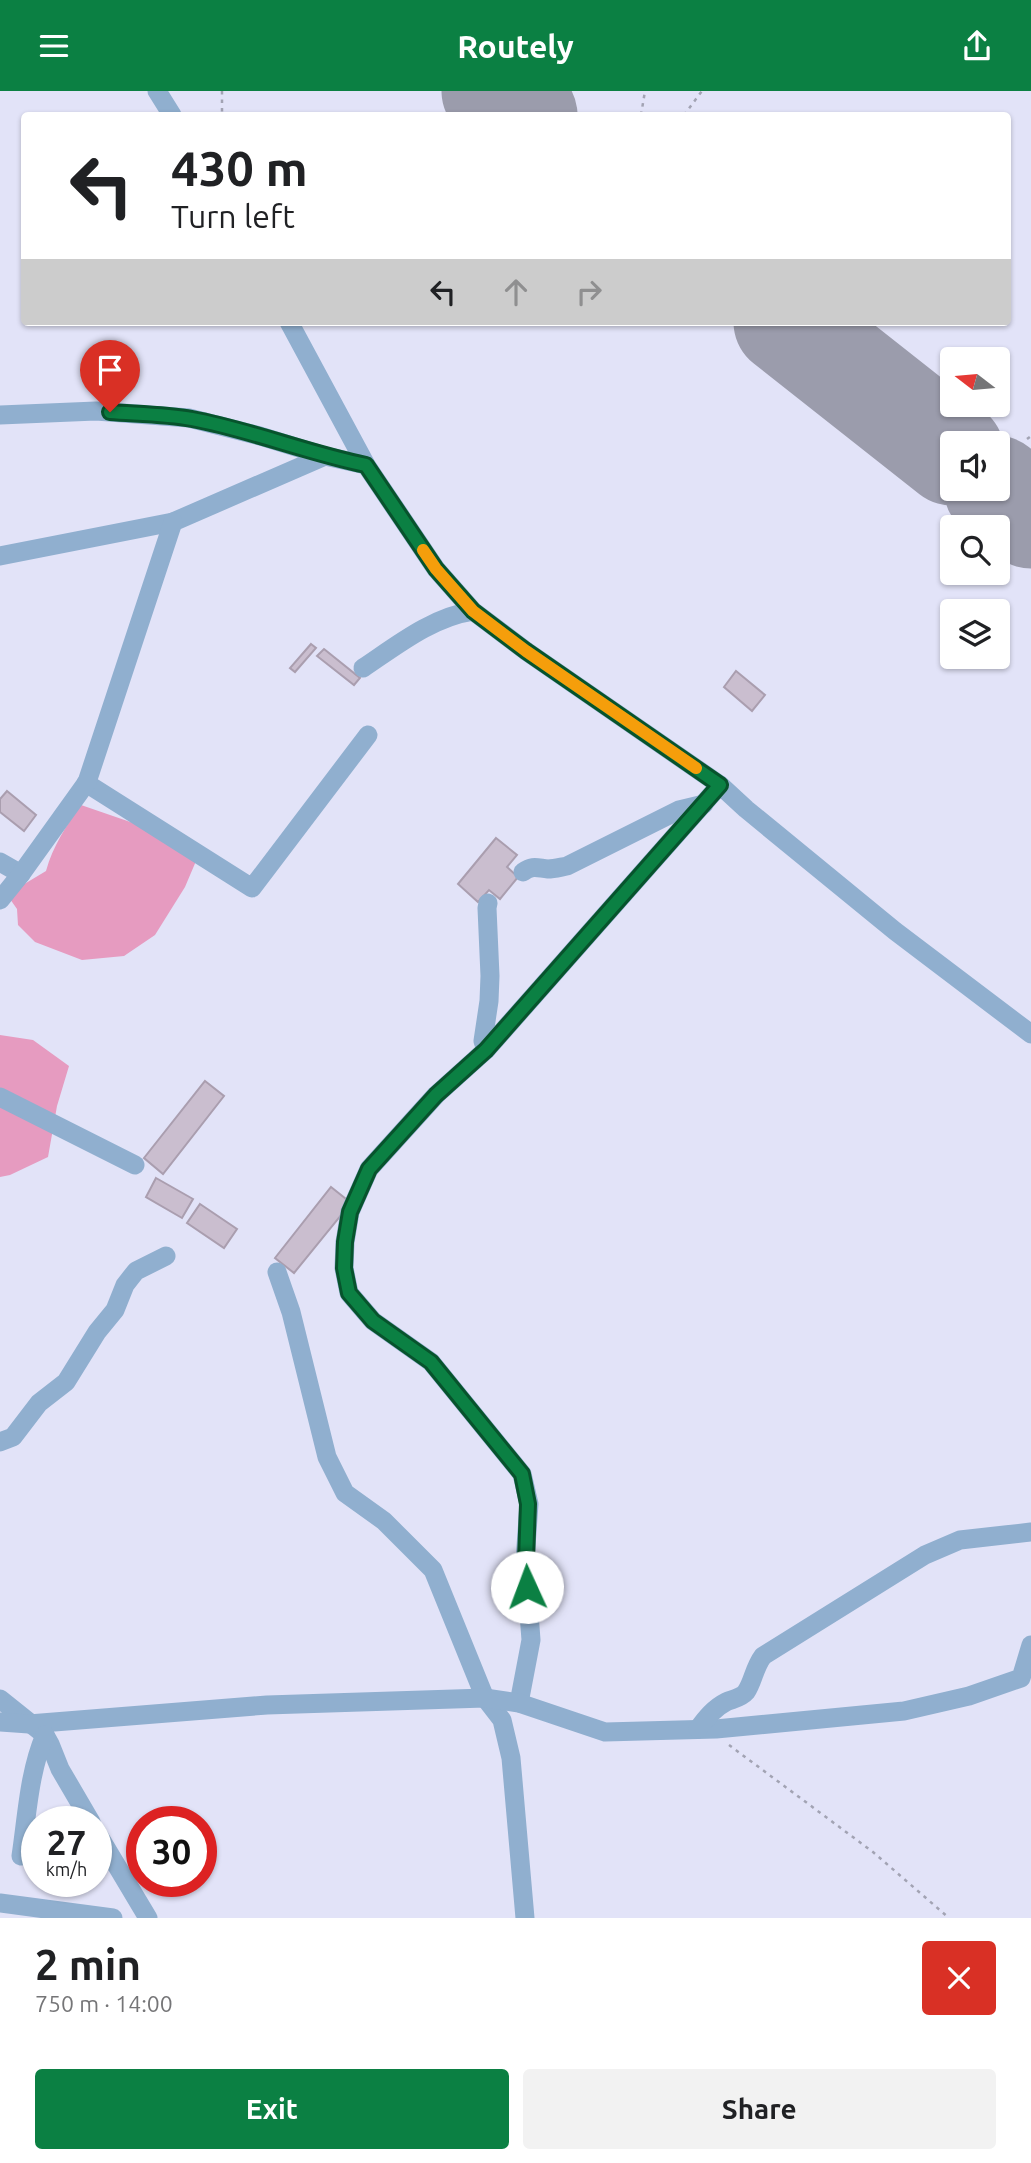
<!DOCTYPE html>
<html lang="en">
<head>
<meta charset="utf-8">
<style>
	body { margin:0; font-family:Ubuntu,sans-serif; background:#f2f2f2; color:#202124; height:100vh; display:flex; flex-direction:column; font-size:26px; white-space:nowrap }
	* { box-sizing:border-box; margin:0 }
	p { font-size:23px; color:#757577 }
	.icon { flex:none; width:38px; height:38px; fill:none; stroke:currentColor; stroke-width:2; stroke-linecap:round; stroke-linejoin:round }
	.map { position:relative; height:1827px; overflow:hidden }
	.side { display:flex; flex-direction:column; background:#fff; flex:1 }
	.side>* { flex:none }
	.banner { position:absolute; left:21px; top:21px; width:990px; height:214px; border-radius:7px; box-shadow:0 2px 5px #0004; background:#fff; color:#202124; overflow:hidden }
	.needle { width:46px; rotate:286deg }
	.controls { position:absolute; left:940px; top:256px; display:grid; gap:14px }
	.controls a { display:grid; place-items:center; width:70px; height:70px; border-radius:7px; background:#fff; box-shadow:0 2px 5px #0004; font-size:35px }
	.speed { position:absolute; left:21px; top:1715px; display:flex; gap:14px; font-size:35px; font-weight:700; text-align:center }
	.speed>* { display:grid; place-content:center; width:91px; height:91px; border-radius:50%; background:#fff; box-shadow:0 2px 5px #0004; line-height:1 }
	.speed small { font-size:18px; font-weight:400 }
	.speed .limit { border:10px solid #d22; background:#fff; color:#111 }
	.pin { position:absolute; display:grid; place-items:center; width:60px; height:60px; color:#fff; margin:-72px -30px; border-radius:50% 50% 50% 0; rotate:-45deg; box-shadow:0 0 7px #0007 }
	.pin .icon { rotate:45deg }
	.me { position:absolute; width:77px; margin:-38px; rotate:358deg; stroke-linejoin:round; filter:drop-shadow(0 0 5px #0008) }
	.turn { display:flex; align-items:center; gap:24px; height:147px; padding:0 35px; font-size:32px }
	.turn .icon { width:91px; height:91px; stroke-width:2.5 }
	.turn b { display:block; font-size:49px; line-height:60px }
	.lanes { display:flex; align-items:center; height:66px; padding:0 35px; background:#0003; justify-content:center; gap:35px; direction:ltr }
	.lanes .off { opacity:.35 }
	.round { display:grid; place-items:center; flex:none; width:74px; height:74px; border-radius:7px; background:#f2f2f2 }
	.headline { display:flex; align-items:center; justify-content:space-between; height:119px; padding:0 35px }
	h1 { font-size:42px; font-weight:700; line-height:52px }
	.cta { display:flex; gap:14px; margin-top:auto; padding:14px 35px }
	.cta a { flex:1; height:80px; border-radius:7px; background:#0b8043; color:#fff; font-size:28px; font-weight:700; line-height:80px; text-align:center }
	.cta a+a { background:#f2f2f2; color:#202124 }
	header { display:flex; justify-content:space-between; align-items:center; height:91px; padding:0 35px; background:#0b8043; color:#fff; font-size:32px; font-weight:700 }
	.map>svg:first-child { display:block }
</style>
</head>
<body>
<header><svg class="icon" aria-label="menu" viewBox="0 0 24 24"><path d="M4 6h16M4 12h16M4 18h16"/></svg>Routely<svg class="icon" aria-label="share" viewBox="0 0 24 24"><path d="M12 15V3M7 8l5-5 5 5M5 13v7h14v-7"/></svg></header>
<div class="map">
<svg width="1031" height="1827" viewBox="0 0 1031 1827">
	<rect width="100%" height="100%" fill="#e2e3f8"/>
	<g fill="#e69bc0">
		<path d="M 81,714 L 171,745 L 199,763 L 185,796 L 155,844 L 124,865 L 82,869 L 35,851 L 18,834 L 17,818 L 10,808 L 11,801 L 46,780 C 53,755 66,735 81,714 Z"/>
		<polygon points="0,944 33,949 69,975 57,1015 48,1066 10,1084 0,1086"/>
	</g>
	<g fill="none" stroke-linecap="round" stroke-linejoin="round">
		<g stroke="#9b9cac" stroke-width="105">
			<polyline points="494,0 525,24"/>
			<polyline points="786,231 952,362"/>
			<polyline points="996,397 1031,425"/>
		</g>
	</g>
	<g fill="#cabecf" stroke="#aa9eaf" stroke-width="2">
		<polygon points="311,553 316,557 295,581 290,577"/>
		<polygon points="324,558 360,587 354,594 317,565"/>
		<polygon points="736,580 765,604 752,620 724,596"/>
		<polygon points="7,700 36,724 24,740 0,721 0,708"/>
		<polygon points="496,747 517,764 507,776 518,786 500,808 489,799 478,811 458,793"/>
		<polygon points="205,990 224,1005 163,1083 144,1067"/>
		<polygon points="156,1087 193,1108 182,1127 146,1106"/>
		<polygon points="331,1096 351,1112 294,1182 275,1167"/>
		<polygon points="200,1113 237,1138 224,1157 187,1132"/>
	</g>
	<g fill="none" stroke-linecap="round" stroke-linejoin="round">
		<g stroke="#a2a3b3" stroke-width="2.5" stroke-dasharray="3.5 5" stroke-linecap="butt">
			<polyline points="222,0 222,24"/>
			<polyline points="641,24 645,0"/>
			<polyline points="684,24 702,0"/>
			<polyline points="1027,348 1031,345"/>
			<polyline points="729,1654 873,1761 949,1827"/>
		</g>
		<g stroke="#90afcf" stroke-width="19">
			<polyline points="157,0 172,24"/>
			<polyline points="289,231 366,374 436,478 473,520 526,560 720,694 746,718 895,840 1031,943"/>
			<polyline points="0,324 96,320 189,327 260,345 325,365 366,374"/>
			<polyline points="0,465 173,431 325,365"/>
			<path d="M 363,577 C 396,555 432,526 473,520"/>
			<polyline points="86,692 252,797 368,644"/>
			<polyline points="0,771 21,783"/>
			<path d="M 523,781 C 533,774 537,777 548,778 C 554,778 561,776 567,775 L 679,719 L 704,713"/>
			<polyline points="0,809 21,783 87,691 173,431"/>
			<polyline points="486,959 483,950 489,910 490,885 487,817 488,812"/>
			<polyline points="0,1006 135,1074"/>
			<polyline points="277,1181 291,1221 327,1366 345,1402 384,1430 433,1479 485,1607 502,1629 511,1667 525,1827"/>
			<polyline points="0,1351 13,1346 39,1312 66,1291 97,1241 115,1219 125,1194 136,1180 166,1165"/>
			<polyline points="0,1608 45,1644 50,1653 60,1678 91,1731"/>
			<polyline points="519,1612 531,1549 525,1469 529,1413 522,1383 431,1271 373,1230 349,1202 344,1177 345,1151 350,1121 369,1078 436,1004 486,959 720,694"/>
			<polyline points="0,1631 29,1633 267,1614 485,1607 519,1612 605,1641 716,1638 904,1620 969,1605 1021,1587 1031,1554"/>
			<path d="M 698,1638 C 706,1627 714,1617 726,1611 C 733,1608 741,1607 746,1601 C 753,1591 754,1577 763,1565 L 925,1464 L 960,1449 L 1031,1441"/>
			<polyline points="96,1740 148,1827"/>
			<path d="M 21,1765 C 27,1725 29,1681 45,1644"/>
			<polyline points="0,1812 113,1827"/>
		</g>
	</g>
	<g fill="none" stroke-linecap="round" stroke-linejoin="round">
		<defs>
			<path id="route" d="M 110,321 C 137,323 166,323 192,328 C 251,339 307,362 366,374 L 436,478 L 473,520 L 526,560 L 720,694 L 486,959 L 436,1004 L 369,1078 L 350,1121 L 345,1151 L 344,1177 L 349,1202 L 373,1230 L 431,1271 L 522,1383 L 528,1413 L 526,1469 L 527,1496"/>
		</defs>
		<use href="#route" stroke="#07532c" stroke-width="18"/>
		<use href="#route" stroke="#0b8043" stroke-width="12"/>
		<polyline stroke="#f59e0b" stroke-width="12" points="423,459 436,478 473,520 526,560 696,677"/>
	</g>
</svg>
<div class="controls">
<a><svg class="needle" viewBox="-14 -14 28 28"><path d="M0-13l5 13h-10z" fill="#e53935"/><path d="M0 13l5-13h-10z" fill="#757577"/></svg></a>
<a><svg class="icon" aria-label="sound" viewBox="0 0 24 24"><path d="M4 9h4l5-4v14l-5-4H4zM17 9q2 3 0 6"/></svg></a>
<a><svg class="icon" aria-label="search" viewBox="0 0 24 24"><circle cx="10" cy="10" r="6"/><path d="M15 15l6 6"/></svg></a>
<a><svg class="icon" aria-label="layers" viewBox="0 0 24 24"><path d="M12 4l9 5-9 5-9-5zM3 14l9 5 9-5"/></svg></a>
</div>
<div class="speed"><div>27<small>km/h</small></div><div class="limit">30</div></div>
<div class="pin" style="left:110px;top:321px;background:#d93025"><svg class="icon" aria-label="arrive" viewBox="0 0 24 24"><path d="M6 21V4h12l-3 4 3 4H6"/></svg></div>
<svg class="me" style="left:527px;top:1496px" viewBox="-20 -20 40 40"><circle r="19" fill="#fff"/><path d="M0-13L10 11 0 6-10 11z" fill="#0b8043"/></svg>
<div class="banner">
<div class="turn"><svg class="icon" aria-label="left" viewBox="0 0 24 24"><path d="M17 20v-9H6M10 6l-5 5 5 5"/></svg><div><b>430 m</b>Turn left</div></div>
<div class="lanes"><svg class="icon" aria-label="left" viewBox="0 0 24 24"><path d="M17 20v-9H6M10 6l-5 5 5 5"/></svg><svg class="icon off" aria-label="ahead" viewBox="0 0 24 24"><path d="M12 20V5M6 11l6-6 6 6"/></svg><svg class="icon off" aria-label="right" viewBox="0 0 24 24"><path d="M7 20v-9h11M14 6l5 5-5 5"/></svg></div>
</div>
</div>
<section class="side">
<div class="headline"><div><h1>2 min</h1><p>750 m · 14:00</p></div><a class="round" style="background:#d93025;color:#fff"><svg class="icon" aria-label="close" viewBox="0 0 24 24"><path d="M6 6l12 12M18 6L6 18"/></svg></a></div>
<div class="cta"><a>Exit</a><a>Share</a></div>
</section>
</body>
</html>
